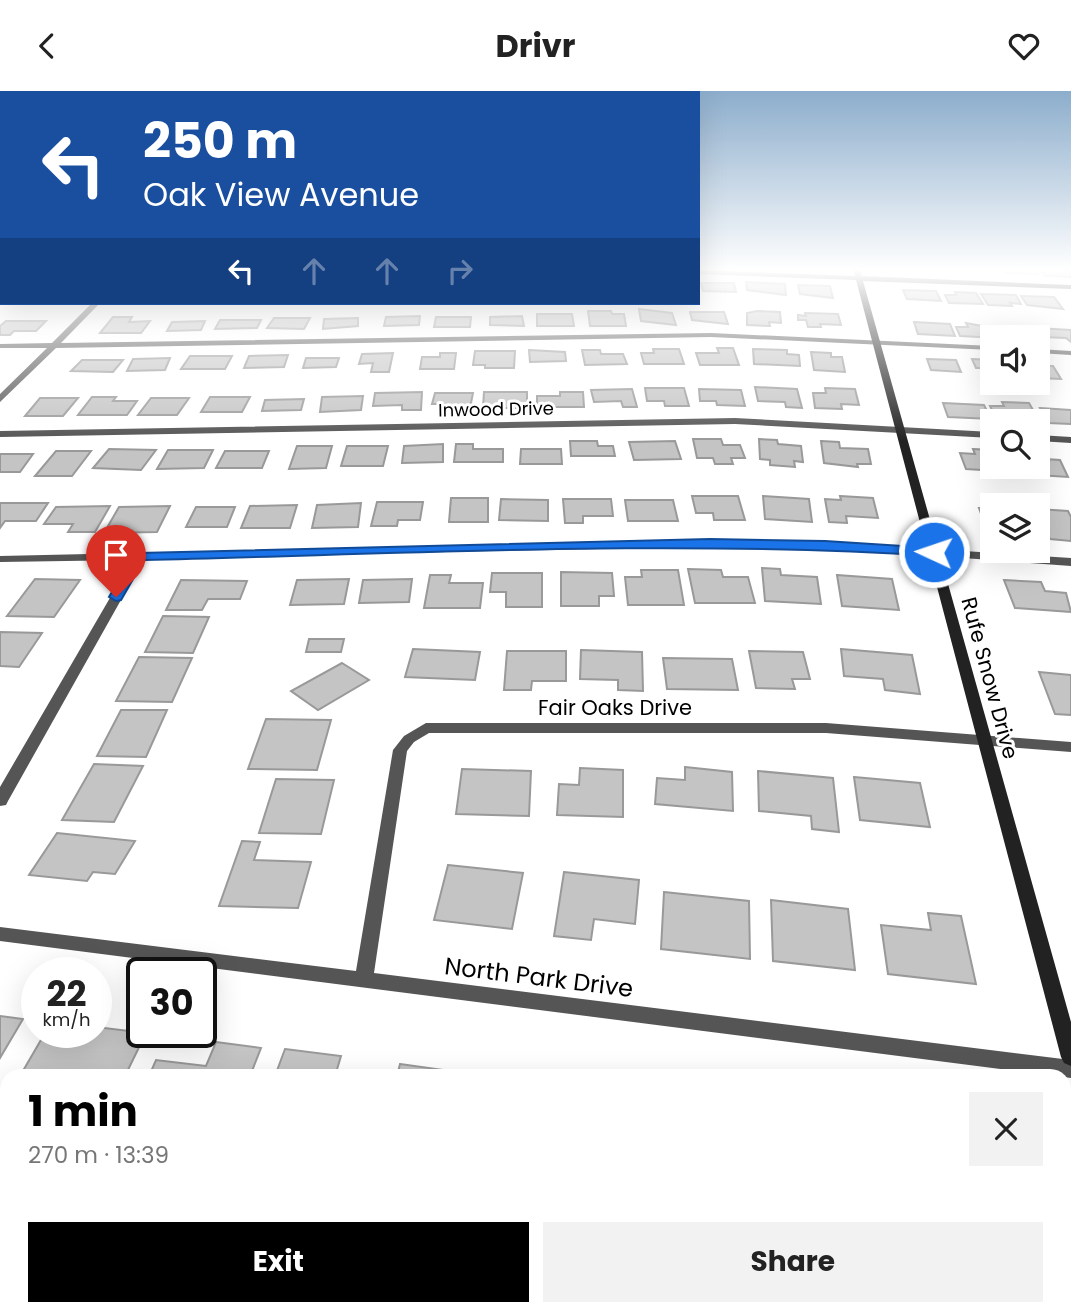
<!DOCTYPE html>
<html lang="en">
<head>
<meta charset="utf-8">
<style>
	body { margin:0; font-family:Poppins,sans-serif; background:#f2f2f2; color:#222; height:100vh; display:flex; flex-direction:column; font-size:26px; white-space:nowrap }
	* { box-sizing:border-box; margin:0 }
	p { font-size:23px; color:#767676 }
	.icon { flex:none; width:38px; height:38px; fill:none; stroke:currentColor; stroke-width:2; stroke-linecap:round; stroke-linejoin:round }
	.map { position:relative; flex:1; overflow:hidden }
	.drawer { position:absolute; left:0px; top:978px; width:1071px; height:247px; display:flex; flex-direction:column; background:#fff; border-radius:21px 21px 0 0; box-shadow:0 7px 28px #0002 }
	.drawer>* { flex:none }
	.hud { position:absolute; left:0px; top:0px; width:700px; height:214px; box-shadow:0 7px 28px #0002; background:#1a4fa0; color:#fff; overflow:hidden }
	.fabs { position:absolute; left:980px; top:234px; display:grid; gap:14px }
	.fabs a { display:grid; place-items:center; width:70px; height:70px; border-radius:0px; background:#fff; box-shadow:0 7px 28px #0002; font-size:35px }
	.speed { position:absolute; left:21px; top:866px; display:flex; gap:14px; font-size:35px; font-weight:700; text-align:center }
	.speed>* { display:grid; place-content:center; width:91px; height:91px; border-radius:50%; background:#fff; box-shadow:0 7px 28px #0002; line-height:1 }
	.speed small { font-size:18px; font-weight:400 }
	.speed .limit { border:4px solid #111; border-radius:10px; background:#fff; color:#111 }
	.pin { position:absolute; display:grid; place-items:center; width:60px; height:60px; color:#fff; margin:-72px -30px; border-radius:50% 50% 50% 0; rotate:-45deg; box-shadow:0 0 7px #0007 }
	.pin .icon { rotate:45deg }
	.me { position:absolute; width:77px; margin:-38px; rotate:273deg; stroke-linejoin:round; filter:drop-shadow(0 0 5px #0008) }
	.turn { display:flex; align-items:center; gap:24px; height:147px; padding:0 28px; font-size:32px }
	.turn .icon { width:91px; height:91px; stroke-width:2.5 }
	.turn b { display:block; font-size:49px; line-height:60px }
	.lanes { display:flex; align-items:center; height:66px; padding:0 28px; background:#0003; justify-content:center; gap:35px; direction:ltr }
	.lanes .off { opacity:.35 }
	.round { display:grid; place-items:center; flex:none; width:74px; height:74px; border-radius:0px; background:#f2f2f2 }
	.head { display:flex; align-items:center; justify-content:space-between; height:119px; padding:0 28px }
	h1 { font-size:42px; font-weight:700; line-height:52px; color:#000 }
	.action { display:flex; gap:14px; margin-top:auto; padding:14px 28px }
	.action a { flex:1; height:80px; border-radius:0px; background:#000; color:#fff; font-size:28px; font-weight:700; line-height:80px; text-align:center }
	.action a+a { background:#f2f2f2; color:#222 }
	header { display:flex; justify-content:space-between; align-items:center; height:91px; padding:0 28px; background:#fff; font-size:32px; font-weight:700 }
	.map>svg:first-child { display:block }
</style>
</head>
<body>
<header><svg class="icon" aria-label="back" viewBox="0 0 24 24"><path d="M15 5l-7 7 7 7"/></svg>Drivr<svg class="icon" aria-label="heart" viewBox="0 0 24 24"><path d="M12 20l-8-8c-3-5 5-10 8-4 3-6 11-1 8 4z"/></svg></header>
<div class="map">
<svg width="1071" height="1224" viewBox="0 0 1071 1224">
	<rect width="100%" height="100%" fill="#fff"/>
	<g fill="#c4c4c4" stroke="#999" stroke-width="2">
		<polygon points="1004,179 1035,179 1038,183 1006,182"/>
		<polygon points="1040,179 1069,179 1071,186 1045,185"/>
		<polygon points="746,191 785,193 786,204 747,199"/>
		<polygon points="701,192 734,192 736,201 703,200"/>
		<polygon points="798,194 830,195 833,207 800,203"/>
		<polygon points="903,199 936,200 941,210 907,208"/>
		<polygon points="955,201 976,202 983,213 949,212 945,204 956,204"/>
		<polygon points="981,203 1016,204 1021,213 1010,212 1012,215 988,214"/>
		<polygon points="1021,205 1054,206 1063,218 1027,214"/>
		<polygon points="639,218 672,222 676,234 641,230"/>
		<polygon points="588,220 611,220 612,223 624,223 626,235 590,235"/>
		<polygon points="757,220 780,221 781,232 769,231 770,235 747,234 747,222"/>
		<polygon points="690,221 724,221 728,233 692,229"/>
		<polygon points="805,222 838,223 841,234 820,233 821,236 808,236 806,229 798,229 798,224 806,225"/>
		<polygon points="537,223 572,223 574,235 537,235"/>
		<polygon points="420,225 419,234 384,235 386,226"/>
		<polygon points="522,225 524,235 490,234 490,226"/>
		<polygon points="113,226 132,226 129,231 150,230 141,242 100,242"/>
		<polygon points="436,226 471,226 470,236 434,236"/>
		<polygon points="274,227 310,227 304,238 267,237"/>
		<polygon points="358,227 358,235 323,238 324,228"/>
		<polygon points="220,229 261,229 257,237 215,238"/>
		<polygon points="6,230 46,230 36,240 14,240 10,244 0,244 0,235"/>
		<polygon points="205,230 201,239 167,240 172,231"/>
		<polygon points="914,231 950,233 955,245 918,243"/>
		<polygon points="966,232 992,237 997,247 960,245 956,236 968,236"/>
		<polygon points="1007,235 1031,236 1040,250 1038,247 1002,245 998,237 1009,238"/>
		<polygon points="1037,237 1071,239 1071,251 1066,247 1042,246"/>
		<polygon points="717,257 733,257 739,274 700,274 696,262 719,262"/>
		<polygon points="653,258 679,258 684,273 644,273 641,262 654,262"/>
		<polygon points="753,258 787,259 787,263 799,264 800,275 754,273"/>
		<polygon points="529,259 565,261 566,270 530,271"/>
		<polygon points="582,259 600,259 601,263 623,263 627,273 585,274"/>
		<polygon points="475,260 515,260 514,277 485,277 485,274 473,274"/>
		<polygon points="811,261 831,262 831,266 842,266 845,281 814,279"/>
		<polygon points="393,262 389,281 371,281 373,272 359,273 362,263"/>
		<polygon points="440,262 456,262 454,278 420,278 422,266 440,266"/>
		<polygon points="288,264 284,276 244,277 249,265"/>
		<polygon points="190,265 232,265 225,278 181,278"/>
		<polygon points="170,267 165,279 127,280 133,268"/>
		<polygon points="306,267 339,267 336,276 303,277"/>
		<polygon points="927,268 956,269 961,281 931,279"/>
		<polygon points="972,268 992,269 992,277 976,277"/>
		<polygon points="82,269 123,269 113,281 71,280"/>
		<polygon points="1038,275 1053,275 1061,288 1038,287"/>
		<polygon points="755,296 797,298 802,317 786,316 785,311 758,310"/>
		<polygon points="645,297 684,297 689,315 665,315 664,310 647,310"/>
		<polygon points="825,297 855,298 859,314 841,313 842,318 815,317 813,302 826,302"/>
		<polygon points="632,298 637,316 623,316 621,310 594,311 591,299"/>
		<polygon points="699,298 741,299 745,315 717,314 716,310 700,310"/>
		<polygon points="422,301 421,319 402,319 402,314 373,315 375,302"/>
		<polygon points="484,301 527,301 527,317 483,317"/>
		<polygon points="560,301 583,301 584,316 537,316 537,305 560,305"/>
		<polygon points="435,302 473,302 470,317 444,317 445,313 432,313"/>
		<polygon points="363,305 361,319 320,321 322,306"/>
		<polygon points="92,306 116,306 113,310 137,310 127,324 78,324"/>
		<polygon points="210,306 250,306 242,321 201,321"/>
		<polygon points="40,307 78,307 63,325 25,325"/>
		<polygon points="151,307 189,307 177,324 138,324"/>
		<polygon points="304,308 301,319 262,320 265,309"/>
		<polygon points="1002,311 1029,312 1037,326 1009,325 1011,330 997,329 990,315 1004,315"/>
		<polygon points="943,312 984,314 991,328 948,326"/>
		<polygon points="1040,317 1071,319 1071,333 1048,332"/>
		<polygon points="693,348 721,348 723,354 740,354 745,367 731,367 733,373 715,373 713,367 697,367"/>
		<polygon points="759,348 777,349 778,353 801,355 803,371 794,370 795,376 770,374 770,369 760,368"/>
		<polygon points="570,350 597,350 598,355 613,355 615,365 571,365"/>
		<polygon points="675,350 681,368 634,369 629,351"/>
		<polygon points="821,350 839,351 840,357 868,358 871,373 857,373 858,376 824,372"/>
		<polygon points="443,353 443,371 402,372 404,355"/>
		<polygon points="456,353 473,353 473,358 503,358 503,371 454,371"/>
		<polygon points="297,355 332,355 326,377 289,378"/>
		<polygon points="347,355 388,355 383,375 341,375"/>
		<polygon points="109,358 156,359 141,379 93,377"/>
		<polygon points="521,358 561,358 562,373 520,373"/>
		<polygon points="973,358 992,359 992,376 1011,376 1013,381 966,378 960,362 975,363"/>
		<polygon points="168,359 213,359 204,377 157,378"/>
		<polygon points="56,360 91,360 72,385 35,385"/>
		<polygon points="225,360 269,360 262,377 216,377"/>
		<polygon points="1038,362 1042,362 1045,368 1060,369 1068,386 1021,383 1018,376 1038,376"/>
		<polygon points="0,363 33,363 20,381 0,381"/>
		<polygon points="692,405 738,405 745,429 714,429 713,422 696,422"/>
		<polygon points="763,405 809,408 812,431 765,428"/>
		<polygon points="840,405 873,407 878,427 846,425 847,432 829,431 825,408 841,409"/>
		<polygon points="451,407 488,407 488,431 449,431"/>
		<polygon points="501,408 548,409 548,430 499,429"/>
		<polygon points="563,408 611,408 613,425 583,425 583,432 565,432"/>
		<polygon points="625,409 673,409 678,430 628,430"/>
		<polygon points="377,411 423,411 420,429 398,429 397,435 371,435"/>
		<polygon points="0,412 48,412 36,430 5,430 0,437"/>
		<polygon points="361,412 358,436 312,437 317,414"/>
		<polygon points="297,414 290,437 241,437 250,415"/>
		<polygon points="110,415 95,441 68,441 73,433 44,433 56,416"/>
		<polygon points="170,415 157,441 104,442 119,416"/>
		<polygon points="196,416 235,416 227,436 186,436"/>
		<polygon points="979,417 992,418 992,445 989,445"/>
		<polygon points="1038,418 1068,420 1071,426 1071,450 1050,448"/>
		<polygon points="762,477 780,478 781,484 817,486 821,513 765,510"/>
		<polygon points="688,478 721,479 723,486 748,486 755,512 695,512"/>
		<polygon points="641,479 678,479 684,514 628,514 625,486 642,486"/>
		<polygon points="561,481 612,482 614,505 599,505 599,515 561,515"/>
		<polygon points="492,482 542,482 542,516 506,516 506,501 490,501"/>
		<polygon points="430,484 451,484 449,492 483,492 480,517 424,517"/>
		<polygon points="837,484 892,488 899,519 842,515"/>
		<polygon points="35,488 80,489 54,526 7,525"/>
		<polygon points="349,488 344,513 290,514 297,489"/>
		<polygon points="412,488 409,511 359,512 363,489"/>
		<polygon points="181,489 247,490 240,508 208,508 202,519 166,519"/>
		<polygon points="1004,489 1041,491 1045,500 1066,502 1071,521 1015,517"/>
		<polygon points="163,525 209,526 193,562 145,561"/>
		<polygon points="0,541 42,542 19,576 0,575"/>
		<polygon points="309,548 344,548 341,561 306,561"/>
		<polygon points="413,558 480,561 475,589 405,586"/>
		<polygon points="841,558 912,564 920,603 885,599 883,588 844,585"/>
		<polygon points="581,559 642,561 643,600 618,599 618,589 580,588"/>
		<polygon points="507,560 566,560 566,590 532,590 531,599 504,599"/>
		<polygon points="749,560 803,561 810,588 792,588 795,598 756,597"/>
		<polygon points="139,566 192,567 172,611 116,610"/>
		<polygon points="663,567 732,568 738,599 667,598"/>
		<polygon points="342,572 369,589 318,619 291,600"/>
		<polygon points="1039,581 1071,584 1071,624 1055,623"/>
		<polygon points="121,619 167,619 146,666 97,665"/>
		<polygon points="266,628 331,629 317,679 248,678"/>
		<polygon points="94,673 143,675 114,731 62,729"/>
		<polygon points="685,676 732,681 733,720 655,713 657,687 685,689"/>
		<polygon points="580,677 623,679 623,726 557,724 559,693 579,694"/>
		<polygon points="462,678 531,680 529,725 456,723"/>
		<polygon points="758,680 833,687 839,741 812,738 811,725 759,720"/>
		<polygon points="854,686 920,692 930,736 860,729"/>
		<polygon points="276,688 334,689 321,743 259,742"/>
		<polygon points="57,742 135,750 115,783 93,781 87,790 29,784"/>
		<polygon points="242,750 260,751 254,769 311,771 298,817 219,815"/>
		<polygon points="448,774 523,782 512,838 434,829"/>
		<polygon points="564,781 639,789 635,833 594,828 591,849 554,845"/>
		<polygon points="664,801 749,810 750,868 661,858"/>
		<polygon points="771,809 848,818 855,879 773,870"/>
		<polygon points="928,822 961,825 976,893 888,883 881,834 931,839"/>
		<polygon points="0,925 23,928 0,967"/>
		<polygon points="96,936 146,942 125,985 20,985 45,942 96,942"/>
		<polygon points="216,951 261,957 250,985 149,985 156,969 206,975"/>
		<polygon points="285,958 341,965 335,985 275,985"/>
		<polygon points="400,973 458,981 457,985 397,985"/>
		<polygon points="0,1170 7,1171 7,1218 27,1218 24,1224 0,1224"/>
		<polygon points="67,1218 173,1218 171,1224 65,1224"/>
		<polygon points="200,1218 300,1218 299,1224 198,1224"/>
		<polygon points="339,1218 390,1218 429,1224 338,1224"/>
	</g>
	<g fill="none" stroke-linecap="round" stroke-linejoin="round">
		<g fill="#555" fill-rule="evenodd">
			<polygon points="92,212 100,212 61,252 711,242 992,255 992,259 711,246 56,257 0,311 0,303 47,257 0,257 0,253 52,252"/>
			<polygon points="1038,258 1071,260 1071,264 1038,262"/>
			<polygon points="735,327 992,341 992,347 735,333 0,346 0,340"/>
			<polygon points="1038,344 1071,346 1071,352 1038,350"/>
			<polygon points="710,449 825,451 1071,467 1071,475 825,457 710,455 144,468 8,710 6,714 0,715 0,696 132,469 0,471 0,465"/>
			<polygon points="426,632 826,632 1071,651 1071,661 826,642 429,642 414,651 407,660 374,882 1071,969 1071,987 0,850 0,836 356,880 393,659 404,645"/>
		</g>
		<g fill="#222" fill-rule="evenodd">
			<polygon points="698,179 855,185 854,179 860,179 862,185 1071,194 1071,198 863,190 1071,931 1071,975 1064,972 1061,966 856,189 698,183"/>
			<rect x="0" y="187" width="2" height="4"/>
		</g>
	</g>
	<linearGradient id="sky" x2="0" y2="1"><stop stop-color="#8cadcc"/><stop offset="0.51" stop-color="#fff"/><stop offset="1" stop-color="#fff" stop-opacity="0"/></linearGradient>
	<rect width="1071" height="350" fill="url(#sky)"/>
	<path fill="#1a73e8" stroke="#114b97" stroke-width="2" d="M 710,448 L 825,450 L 934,457 L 941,461 L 934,465 C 671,448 407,463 144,469 L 121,509 L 116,510 L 109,506 L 133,466 L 139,462 Z"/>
	<g text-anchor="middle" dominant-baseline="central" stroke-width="6" stroke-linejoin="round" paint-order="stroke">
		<g font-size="18" fill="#000" stroke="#fff">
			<text transform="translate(496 318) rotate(-1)">Inwood Drive</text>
		</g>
		<g font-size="21" fill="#000" stroke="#fff">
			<text transform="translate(990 587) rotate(75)">Rufe Snow Drive</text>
			<text x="615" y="616">Fair Oaks Drive</text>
		</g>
		<g font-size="24" fill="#000" stroke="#fff">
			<text transform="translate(539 886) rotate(7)">North Park Drive</text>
		</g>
	</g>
</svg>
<div class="fabs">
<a><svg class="icon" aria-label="sound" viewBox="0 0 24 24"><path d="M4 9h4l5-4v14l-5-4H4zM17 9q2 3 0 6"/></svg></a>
<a><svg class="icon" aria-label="search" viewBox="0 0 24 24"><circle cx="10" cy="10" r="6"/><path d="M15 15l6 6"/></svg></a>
<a><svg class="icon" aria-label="layers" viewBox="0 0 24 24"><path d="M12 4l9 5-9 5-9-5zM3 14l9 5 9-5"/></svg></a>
</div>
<div class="speed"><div>22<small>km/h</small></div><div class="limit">30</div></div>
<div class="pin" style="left:116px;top:506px;background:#d93025"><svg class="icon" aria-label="arrive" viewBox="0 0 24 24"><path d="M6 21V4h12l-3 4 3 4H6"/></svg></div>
<svg class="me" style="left:934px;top:461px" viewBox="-20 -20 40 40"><circle r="17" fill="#1a73e8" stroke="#fff" stroke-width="3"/><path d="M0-11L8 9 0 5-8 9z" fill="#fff"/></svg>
<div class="hud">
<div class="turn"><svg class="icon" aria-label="left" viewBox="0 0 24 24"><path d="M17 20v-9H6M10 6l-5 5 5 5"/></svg><div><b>250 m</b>Oak View Avenue</div></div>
<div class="lanes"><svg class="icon" aria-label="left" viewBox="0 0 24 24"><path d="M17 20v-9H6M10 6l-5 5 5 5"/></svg><svg class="icon off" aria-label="ahead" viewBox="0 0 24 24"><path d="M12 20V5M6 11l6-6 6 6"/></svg><svg class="icon off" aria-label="ahead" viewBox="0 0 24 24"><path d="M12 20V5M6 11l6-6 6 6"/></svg><svg class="icon off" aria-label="right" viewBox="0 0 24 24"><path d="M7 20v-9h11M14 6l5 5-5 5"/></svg></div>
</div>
<section class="drawer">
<div class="head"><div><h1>1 min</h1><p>270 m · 13:39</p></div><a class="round"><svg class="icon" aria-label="close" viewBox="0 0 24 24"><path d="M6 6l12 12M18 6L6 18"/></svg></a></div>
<div class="action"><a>Exit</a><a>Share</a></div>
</section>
</div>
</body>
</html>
